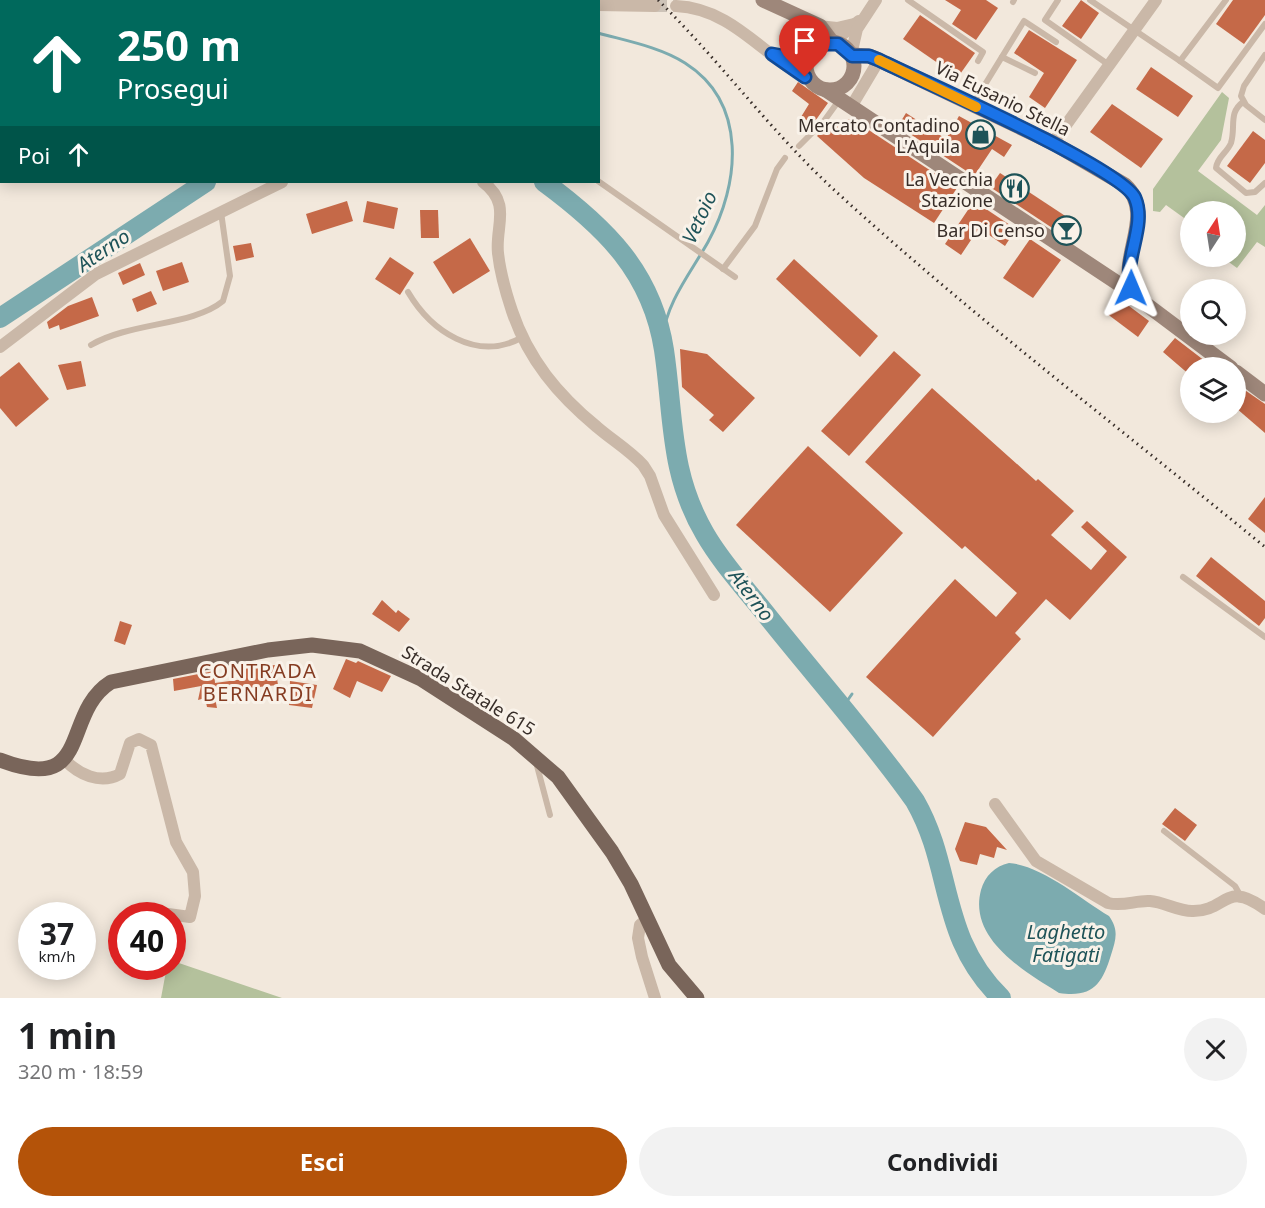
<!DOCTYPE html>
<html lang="it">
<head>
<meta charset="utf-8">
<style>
	body { margin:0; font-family:"Noto Sans",sans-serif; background:#f2f2f2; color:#202124; height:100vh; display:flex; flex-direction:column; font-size:22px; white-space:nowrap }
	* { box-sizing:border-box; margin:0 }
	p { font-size:20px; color:#757577 }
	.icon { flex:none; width:33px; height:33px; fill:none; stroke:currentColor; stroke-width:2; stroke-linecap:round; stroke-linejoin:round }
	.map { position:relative; height:998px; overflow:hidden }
	.side { display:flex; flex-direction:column; background:#fff; flex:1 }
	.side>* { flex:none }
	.hud { position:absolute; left:0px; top:0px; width:600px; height:183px; box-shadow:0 3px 15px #0003; background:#00695c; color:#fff; overflow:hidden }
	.needle { width:39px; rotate:12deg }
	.buttons { position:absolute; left:1180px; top:201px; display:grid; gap:12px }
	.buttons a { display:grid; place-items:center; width:66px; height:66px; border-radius:50%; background:#fff; box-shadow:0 3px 15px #0003; font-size:30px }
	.speed { position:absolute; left:18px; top:902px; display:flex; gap:12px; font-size:30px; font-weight:700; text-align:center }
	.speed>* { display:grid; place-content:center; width:78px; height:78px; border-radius:50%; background:#fff; box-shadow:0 3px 15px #0003; line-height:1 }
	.speed small { font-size:15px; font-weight:400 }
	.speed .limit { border:9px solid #d22; background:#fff; color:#111 }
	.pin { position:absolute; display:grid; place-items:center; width:51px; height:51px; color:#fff; margin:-62px -26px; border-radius:50% 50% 50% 0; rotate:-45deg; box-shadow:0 0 6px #0007 }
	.pin .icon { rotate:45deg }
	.me { position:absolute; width:66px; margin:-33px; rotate:1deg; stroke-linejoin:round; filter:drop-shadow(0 0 4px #0008) }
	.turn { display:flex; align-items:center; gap:21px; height:126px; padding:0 18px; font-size:27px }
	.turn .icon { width:78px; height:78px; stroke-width:2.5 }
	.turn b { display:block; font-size:42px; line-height:51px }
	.then { display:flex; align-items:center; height:57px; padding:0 18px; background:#0003; gap:12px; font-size:22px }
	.round { display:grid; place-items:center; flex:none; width:63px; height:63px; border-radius:32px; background:#f2f2f2 }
	.headline { display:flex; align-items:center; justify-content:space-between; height:102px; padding:0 18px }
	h1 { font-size:36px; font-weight:700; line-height:45px }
	.cta { display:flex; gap:12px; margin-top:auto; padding:12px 18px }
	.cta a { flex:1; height:69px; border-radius:36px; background:#b45309; color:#fff; font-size:24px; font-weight:700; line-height:69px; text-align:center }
	.cta a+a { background:#f2f2f2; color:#202124 }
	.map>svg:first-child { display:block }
</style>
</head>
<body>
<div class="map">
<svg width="1265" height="998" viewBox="0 0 1265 998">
	<rect width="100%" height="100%" fill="#f2e8dc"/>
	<g fill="#b4c19c">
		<polygon points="1222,92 1229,98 1221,140 1198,171 1257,215 1265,205 1265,247 1257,242 1237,268 1226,260 1228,257 1236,256 1236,212 1191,212 1191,223 1166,205 1160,212 1153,211 1153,189"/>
		<polygon points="173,961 282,998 161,998 167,966 172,966"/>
	</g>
	<path fill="#7cabaf" d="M 1009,863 C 1041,865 1081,899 1109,916 C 1119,930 1116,939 1111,955 C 1102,984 1093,998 1059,993 C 1024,971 968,939 981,890 C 985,876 995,866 1009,863 Z"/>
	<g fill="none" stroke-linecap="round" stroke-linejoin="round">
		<g stroke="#7cabaf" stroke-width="3">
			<path d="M 598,33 C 627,41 660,47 685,63 C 748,103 740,184 708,242 C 690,274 667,301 662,339"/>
			<polyline points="0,160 2,160"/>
			<polyline points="844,713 845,704 852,694"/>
		</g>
		<g stroke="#7cabaf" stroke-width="20">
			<path d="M 544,182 C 605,227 652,272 664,350 C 674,417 669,473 705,534 C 721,562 745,588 765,613 C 815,676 869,736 915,801 C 954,869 938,936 1001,998"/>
			<polyline points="0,318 206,182"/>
		</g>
	</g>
	<g fill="#c56948">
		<polygon points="945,0 986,0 998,8 976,40 952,24 961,10"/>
		<polygon points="1081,0 1099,13 1081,39 1062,26"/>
		<polygon points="1233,0 1265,0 1265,15 1244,44 1216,24"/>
		<polygon points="920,15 975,53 958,77 903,39"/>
		<polygon points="1029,30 1077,60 1045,108 1029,97 1044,73 1014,53"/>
		<polygon points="1151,67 1193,96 1178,117 1136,89"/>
		<polygon points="798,82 828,103 813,124 801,117 809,104 792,91"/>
		<polygon points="1112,104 1163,139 1141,168 1090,132"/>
		<polygon points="906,113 946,139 959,116 1012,145 1004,157 992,149 974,176 898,126"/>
		<polygon points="852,119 957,188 934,223 864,178 817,136 828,124"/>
		<polygon points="1253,131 1265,140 1265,163 1250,183 1227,166"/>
		<polygon points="1000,173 1079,225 1069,239 990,187"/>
		<polygon points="347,201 353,221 312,234 306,214"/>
		<polygon points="367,201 398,208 394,229 363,222"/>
		<polygon points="974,201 1016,229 1005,246 979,228 961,255 945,244"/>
		<polygon points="420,210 438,210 439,238 421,238"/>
		<polygon points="470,238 490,271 453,294 433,262"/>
		<polygon points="1030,239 1061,260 1033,298 1003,278"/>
		<polygon points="251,243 254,257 236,261 233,246"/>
		<polygon points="390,257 414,273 400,295 375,279"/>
		<polygon points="794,259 878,336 860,357 776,279"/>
		<polygon points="182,262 189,282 163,291 156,271"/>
		<polygon points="140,263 145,275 123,285 118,273"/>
		<polygon points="151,291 157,304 137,312 132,299"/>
		<polygon points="92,297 99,316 60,330 59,325 49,329 47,322 68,306"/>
		<polygon points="1117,297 1149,321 1138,337 1106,313"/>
		<polygon points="1175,338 1214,368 1191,368 1191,376 1163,352"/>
		<polygon points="680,349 707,354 755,398 723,432 709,420 714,415 682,387"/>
		<polygon points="894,351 921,375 849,456 821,431"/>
		<polygon points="81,361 86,386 67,390 58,365"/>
		<polygon points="19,362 49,399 16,427 0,408 0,377"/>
		<polygon points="1236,384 1265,404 1265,433 1236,408"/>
		<polygon points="932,388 1036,481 1038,479 1074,511 1051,535 1091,570 1107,551 1081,527 1087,521 1127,557 1070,620 1046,599 1015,633 1021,639 933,737 866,677 955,579 996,617 1017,593 965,546 962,549 865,462"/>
		<polygon points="808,446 903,533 830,612 736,525"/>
		<polygon points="1265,497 1265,533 1248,519"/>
		<polygon points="1211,557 1265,601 1265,618 1259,626 1196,576"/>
		<polygon points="382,600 396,613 398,610 410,619 399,632 372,614"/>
		<polygon points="120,621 132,625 125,645 114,641"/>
		<polygon points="346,659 356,663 358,661 391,676 382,692 357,681 350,698 333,689"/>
		<polygon points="275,665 278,685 239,689 239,694 215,698 217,708 207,707 205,698 198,700 201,686 174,691 173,679 214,671 215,683 244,679 243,668"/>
		<polygon points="290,681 317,685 312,708 289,705"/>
		<polygon points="1175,808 1197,825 1185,841 1162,824"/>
		<polygon points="965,822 986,827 1007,850 997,847 994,858 980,854 977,865 960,861 955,849"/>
	</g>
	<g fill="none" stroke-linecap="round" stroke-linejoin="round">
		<polyline stroke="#cdc3b8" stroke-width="12" stroke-dasharray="12 6" stroke-linecap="butt" points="655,6 676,6"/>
		<g stroke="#cab8a8" stroke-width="6">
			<polyline points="908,0 983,52 978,61"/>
			<polyline points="1058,0 1045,20 1109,65"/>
			<polyline points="1090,0 1180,61 1226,0"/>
			<polyline points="1013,2 1014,0"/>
			<polyline points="1265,55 1244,86 1241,96 1246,105 1265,120"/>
			<polyline points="1002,57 1035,73"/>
			<polyline points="1180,61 1218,88 1265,24"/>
			<path d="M 1243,102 C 1228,113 1236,127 1231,143 C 1227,153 1217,157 1216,168 L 1246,193 L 1255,192 L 1265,183"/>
			<polyline points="973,104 1024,21 1056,42"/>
			<polyline points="799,146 824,121 840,99"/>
			<polyline points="598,181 735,277"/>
			<polyline points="723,269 755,226 777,169 785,158"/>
			<path d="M 408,292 C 431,331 476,362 521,338"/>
			<path d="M 91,345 C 130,322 193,326 223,301 L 230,276 L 221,212"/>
			<polyline points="1183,577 1265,637"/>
			<polyline points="536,762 550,815"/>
			<polyline points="1164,831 1235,886 1240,895"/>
		</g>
		<g stroke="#cab8a8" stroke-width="12">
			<polyline points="535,0 550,2"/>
			<polyline points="444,2 448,0"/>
			<polyline points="598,5 655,6"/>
			<path d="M 676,6 C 722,8 751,40 785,65 C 793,71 802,74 809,80"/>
			<polyline points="818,26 837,28 854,24"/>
			<polyline points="833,42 859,21"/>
			<polyline points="0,43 2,43"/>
			<polyline points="851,55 857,29 876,0"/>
			<polyline points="776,56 796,59 809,54"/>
			<polyline points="851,107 879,60"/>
			<polyline points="1053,143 1156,0"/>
			<path d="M 483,182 C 512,204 495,226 498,253 C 500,272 506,293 512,311 C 528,359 558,395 597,427 C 612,440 629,450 643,465 L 650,476 L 664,515 L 714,595"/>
			<polyline points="0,347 96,274 282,182"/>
			<path d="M 65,760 C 78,774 100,785 120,774 L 130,743 L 139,739 L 151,745 L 176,842 L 193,872 L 195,896 L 190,917 L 168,914"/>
			<path d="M 995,804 L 1036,861 L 1108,903 C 1123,907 1136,900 1150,901 C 1164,902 1178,911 1192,911 C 1227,912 1225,879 1265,909"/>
			<polyline points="648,918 640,925 638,938 642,957 655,998"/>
		</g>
		<g stroke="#9e877a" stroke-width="15">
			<polyline points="763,0 820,26 832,42"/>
			<circle cx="830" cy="66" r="24"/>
			<path d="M 852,55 L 869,56 L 879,60 L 1053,143 L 1125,185 C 1158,215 1114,262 1135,294"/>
			<polyline points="826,90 1119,284 1231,368"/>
			<polyline points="1236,372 1265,394"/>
		</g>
		<path stroke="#79655a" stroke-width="15" d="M 0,760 C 94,796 60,714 111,682 L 268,650 L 312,645 L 360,651 L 421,679 L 514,739 L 558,777 L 612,852 L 631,884 L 669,965 L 697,998"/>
		<path stroke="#372d28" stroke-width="3" stroke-dasharray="1.5 4.5" stroke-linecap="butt" d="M 658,0 C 719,60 769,129 831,187 C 969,314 1120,428 1265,547"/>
	</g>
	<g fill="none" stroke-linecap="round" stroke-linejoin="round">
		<defs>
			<path id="route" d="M 805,77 L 772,54 L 799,59 L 822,44 L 838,44 L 852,56 L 869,56 L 879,60 C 918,79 1123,169 1135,198 C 1147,226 1123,259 1131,288"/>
		</defs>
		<use href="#route" stroke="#114b97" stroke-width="15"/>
		<use href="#route" stroke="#1a73e8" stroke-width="10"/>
		<polyline stroke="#f59e0b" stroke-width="10" points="879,60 976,107"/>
	</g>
	<defs>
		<symbol id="shop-ring" viewBox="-11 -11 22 22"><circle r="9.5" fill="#f9f2e9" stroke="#1e5358" stroke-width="1.5"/><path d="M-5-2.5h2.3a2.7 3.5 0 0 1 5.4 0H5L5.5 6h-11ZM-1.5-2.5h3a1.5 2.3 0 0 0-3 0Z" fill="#1e5358"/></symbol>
		<symbol id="restaurant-ring" viewBox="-11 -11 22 22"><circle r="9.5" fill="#f9f2e9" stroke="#1e5358" stroke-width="1.5"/><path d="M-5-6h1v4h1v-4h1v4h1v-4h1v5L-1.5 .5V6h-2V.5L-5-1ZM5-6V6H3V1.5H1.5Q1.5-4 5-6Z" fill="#1e5358"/></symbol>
		<symbol id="bar-ring" viewBox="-11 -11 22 22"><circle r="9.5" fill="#f9f2e9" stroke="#1e5358" stroke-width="1.5"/><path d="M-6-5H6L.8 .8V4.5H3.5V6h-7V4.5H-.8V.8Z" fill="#1e5358"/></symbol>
	</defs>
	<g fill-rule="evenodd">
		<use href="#shop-ring" x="964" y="118" width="33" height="33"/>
		<use href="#restaurant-ring" x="998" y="172" width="33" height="33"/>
		<use href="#bar-ring" x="1050" y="214" width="33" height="33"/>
	</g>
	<g text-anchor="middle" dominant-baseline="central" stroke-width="6" stroke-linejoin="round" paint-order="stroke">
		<g font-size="18" fill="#372d28" stroke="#f9f2e9">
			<text transform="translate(1003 98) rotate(26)">Via Eusanio Stella</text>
			<text transform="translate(469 690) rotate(32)">Strada Statale 615</text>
		</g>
		<g font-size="18" fill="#372d28" stroke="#f9f2e9" text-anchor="end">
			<text x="960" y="125">Mercato Contadino<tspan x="960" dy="21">L'Aquila</tspan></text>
			<text x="993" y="179">La Vecchia<tspan x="993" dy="21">Stazione</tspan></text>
			<text x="1045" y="230">Bar Di Censo</text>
		</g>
		<g font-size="20" font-style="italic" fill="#1e5358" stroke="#f9f2e9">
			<text transform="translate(699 217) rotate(-65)">Vetoio</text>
			<text transform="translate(103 250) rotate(-34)">Aterno</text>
			<text transform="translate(752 595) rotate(53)">Aterno</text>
			<text x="1066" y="931">Laghetto<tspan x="1066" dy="23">Fatigati</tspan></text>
		</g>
		<g font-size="20" letter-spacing="1.5" fill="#853c22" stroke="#f9f2e9">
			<text x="258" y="670">CONTRADA<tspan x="258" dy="23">BERNARDI</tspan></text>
		</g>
	</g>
</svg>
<div class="buttons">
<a><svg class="needle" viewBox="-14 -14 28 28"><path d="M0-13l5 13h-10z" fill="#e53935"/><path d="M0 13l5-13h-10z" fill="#757577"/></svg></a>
<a><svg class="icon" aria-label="search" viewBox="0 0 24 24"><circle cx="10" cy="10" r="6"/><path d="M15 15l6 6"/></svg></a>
<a><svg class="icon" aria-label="layers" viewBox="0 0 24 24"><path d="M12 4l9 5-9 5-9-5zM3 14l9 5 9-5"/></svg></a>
</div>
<div class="speed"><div>37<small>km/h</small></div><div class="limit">40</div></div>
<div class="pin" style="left:805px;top:77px;background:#d93025"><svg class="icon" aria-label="arrive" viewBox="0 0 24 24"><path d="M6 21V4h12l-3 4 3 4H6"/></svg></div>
<svg class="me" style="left:1131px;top:288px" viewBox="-20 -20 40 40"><path d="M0-17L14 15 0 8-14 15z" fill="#1a73e8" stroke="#fff" stroke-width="4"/></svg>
<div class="hud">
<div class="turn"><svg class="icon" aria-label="ahead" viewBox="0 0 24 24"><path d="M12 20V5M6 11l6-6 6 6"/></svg><div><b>250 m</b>Prosegui</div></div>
<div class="then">Poi<svg class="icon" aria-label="ahead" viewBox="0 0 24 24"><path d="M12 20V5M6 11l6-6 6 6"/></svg></div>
</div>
</div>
<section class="side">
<div class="headline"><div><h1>1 min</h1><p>320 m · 18:59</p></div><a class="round"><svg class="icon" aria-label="close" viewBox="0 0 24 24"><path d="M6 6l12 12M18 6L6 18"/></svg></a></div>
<div class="cta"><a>Esci</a><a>Condividi</a></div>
</section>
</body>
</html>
